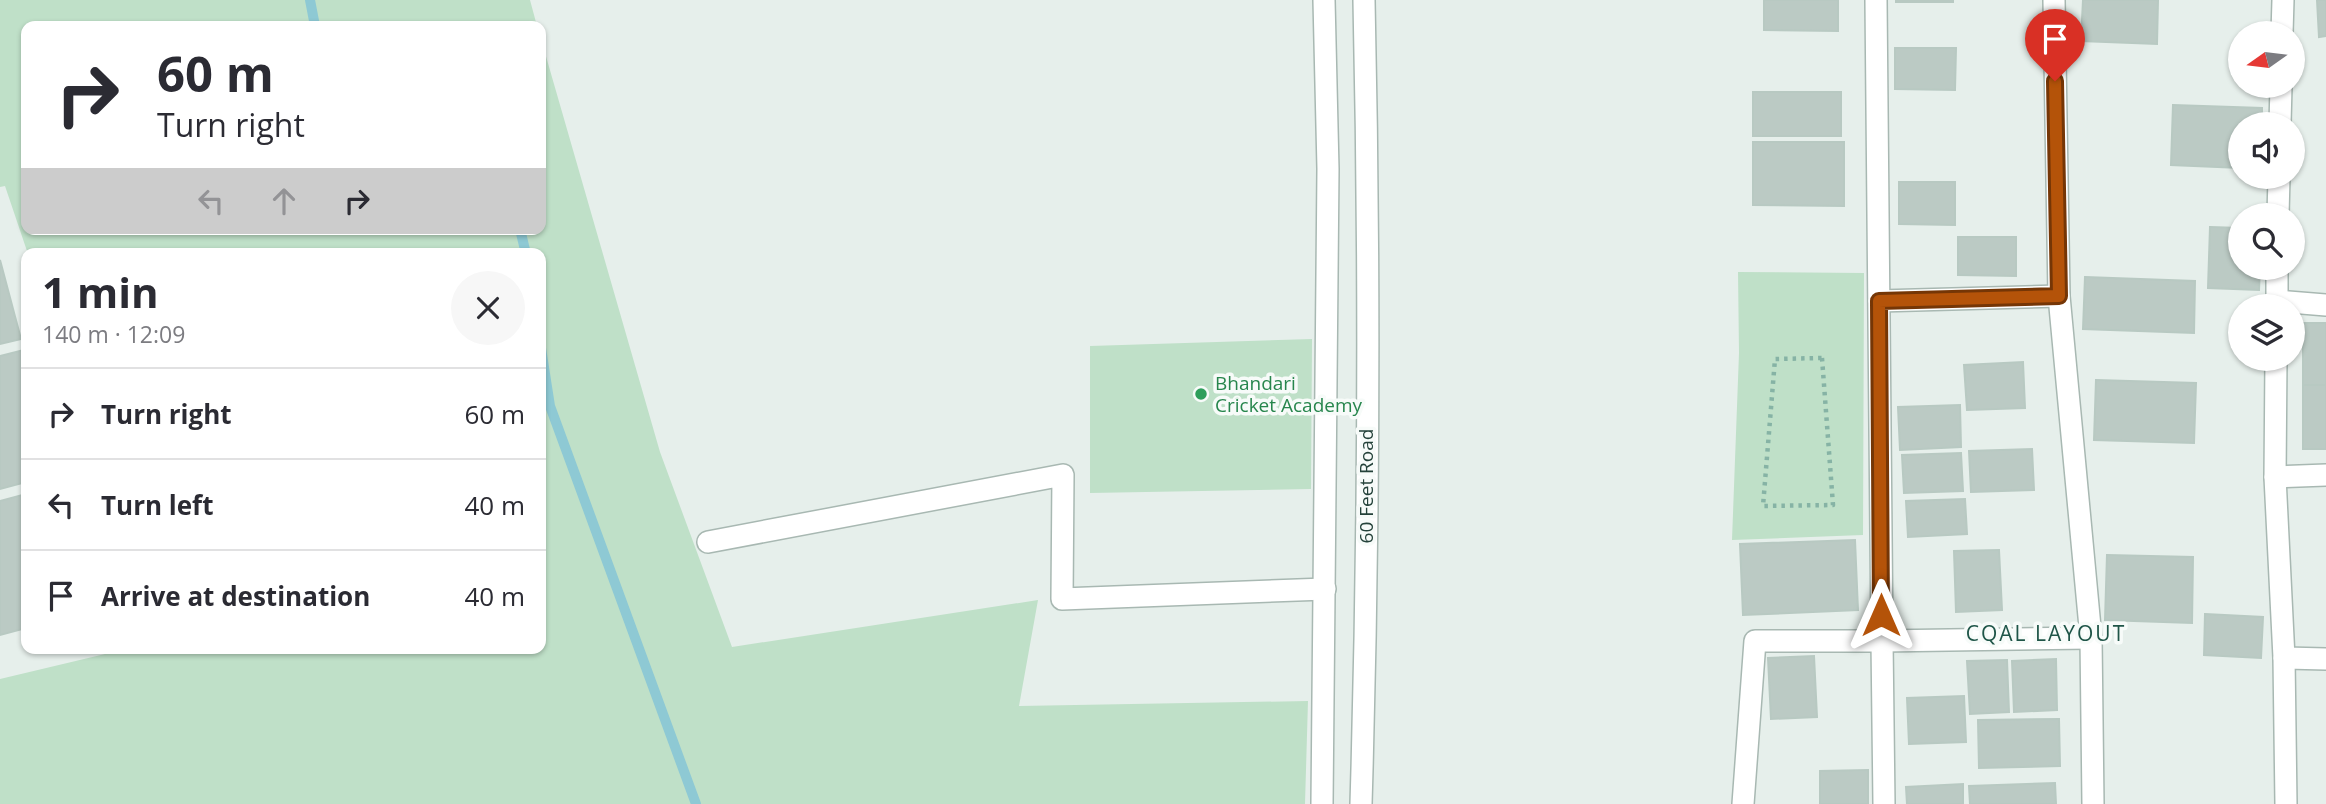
<!DOCTYPE html>
<html lang="en">
<head>
<meta charset="utf-8">
<style>
	body { margin:0; font-family:"Open Sans",sans-serif; background:#f7f7f7; color:#2b2b33; height:100vh; display:flex; flex-direction:column; font-size:26px; white-space:nowrap }
	* { box-sizing:border-box; margin:0 }
	p { font-size:23px; color:#7c7c81 }
	.icon { flex:none; width:38px; height:38px; fill:none; stroke:currentColor; stroke-width:2; stroke-linecap:round; stroke-linejoin:round }
	.map { position:relative; flex:1; overflow:hidden }
	.drawer { position:absolute; left:21px; top:248px; width:525px; height:406px; display:flex; flex-direction:column; background:#fff; border-radius:14px; box-shadow:0 2px 5px #0004 }
	.drawer>* { flex:none }
	.hud { position:absolute; left:21px; top:21px; width:525px; height:214px; border-radius:14px; box-shadow:0 2px 5px #0004; background:#fff; color:#2b2b33; overflow:hidden }
	.needle { width:46px; rotate:256deg }
	.controls { position:absolute; left:2228px; top:21px; display:grid; gap:14px }
	.controls a { display:grid; place-items:center; width:77px; height:77px; border-radius:50%; background:#fff; box-shadow:0 2px 5px #0004; font-size:35px }
	.pin { position:absolute; display:grid; place-items:center; width:60px; height:60px; color:#fff; margin:-72px -30px; border-radius:50% 50% 50% 0; rotate:-45deg; box-shadow:0 0 7px #0007 }
	.pin .icon { rotate:45deg }
	.me { position:absolute; width:77px; margin:-38px; rotate:0deg; stroke-linejoin:round; filter:drop-shadow(0 0 5px #0008) }
	.turn { display:flex; align-items:center; gap:24px; height:147px; padding:0 21px; font-size:32px }
	.turn .icon { width:91px; height:91px; stroke-width:2.5 }
	.turn b { display:block; font-size:49px; line-height:60px }
	.lanes { display:flex; align-items:center; height:66px; padding:0 21px; background:#0003; justify-content:center; gap:35px; direction:ltr }
	.lanes .off { opacity:.35 }
	.round { display:grid; place-items:center; flex:none; width:74px; height:74px; border-radius:37px; background:#f7f7f7 }
	.summary { display:flex; align-items:center; justify-content:space-between; height:119px; padding:0 21px }
	h1 { font-size:42px; font-weight:700; line-height:52px }
	ul { padding:0; list-style:none }
	li { display:flex; align-items:center; gap:21px; height:91px; padding:0 21px; border-top:2px solid #e1e1e2 }
	li div { flex:1 }
	li b { display:block; font-size:26px }
	li em { font-style:normal }
	.map>svg:first-child { display:block }
</style>
</head>
<body>
<div class="map">
<svg width="2326" height="804" viewBox="0 0 2326 804">
	<rect width="100%" height="100%" fill="#e6efeb"/>
	<g fill="#bfe0c8">
		<polygon points="0,0 530,0 537,26 26,26 26,229 541,229 541,39 660,452 732,647 1038,600 1019,706 1308,701 1305,804 0,804 0,679 126,649 541,649 541,254 28,254 5,186 0,187"/>
		<polygon points="1738,272 1864,273 1863,535 1732,540 1739,353"/>
		<polygon points="1312,339 1311,489 1090,493 1090,346"/>
	</g>
	<g fill="none" stroke-linecap="round" stroke-linejoin="round">
		<g stroke="#8ec9d4" stroke-width="10">
			<polyline points="310,0 315,26"/>
			<polyline points="520,229 526,254"/>
			<polyline points="541,348 550,406 696,804"/>
		</g>
	</g>
	<g fill="#bbcac4" stroke="#b8c9c2" stroke-width="2">
		<polygon points="1764,0 1838,0 1838,31 1764,30"/>
		<rect x="1896" y="0" width="57" height="2"/>
		<polygon points="2083,0 2158,0 2157,44 2081,41"/>
		<polygon points="2317,0 2326,0 2326,36 2319,37"/>
		<polygon points="1895,48 1956,48 1955,90 1895,89"/>
		<rect x="1753" y="92" width="88" height="44"/>
		<polygon points="2173,105 2262,108 2262,124 2240,124 2240,168 2171,165"/>
		<polygon points="1753,142 1844,142 1844,206 1753,205"/>
		<polygon points="1899,182 1955,182 1955,225 1899,224"/>
		<polygon points="2210,227 2240,228 2240,268 2260,268 2259,290 2208,288"/>
		<polygon points="1958,237 2016,237 2016,276 1958,275"/>
		<polygon points="0,260 21,339 0,344"/>
		<polygon points="2085,277 2195,281 2194,333 2083,329"/>
		<rect x="2303" y="323" width="23" height="62"/>
		<polygon points="24,350 26,358 26,482 0,489 0,356"/>
		<polygon points="2023,362 2025,408 1967,410 1964,365"/>
		<polygon points="2096,380 2196,383 2194,443 2094,440"/>
		<rect x="2303" y="385" width="23" height="64"/>
		<polygon points="1960,405 1961,447 1900,450 1898,407"/>
		<polygon points="2032,449 2034,490 1971,492 1969,451"/>
		<polygon points="1961,453 1963,491 1904,493 1902,455"/>
		<polygon points="26,494 26,628 0,635 0,501"/>
		<polygon points="1965,499 1967,534 1908,537 1906,501"/>
		<polygon points="1855,540 1858,610 1743,615 1740,544"/>
		<polygon points="1999,550 2002,610 1956,612 1954,551"/>
		<polygon points="2107,555 2193,557 2192,623 2105,620"/>
		<polygon points="2205,614 2263,617 2261,658 2204,655"/>
		<polygon points="1814,656 1817,717 1771,719 1768,658"/>
		<polygon points="2056,659 2057,710 2014,712 2012,661"/>
		<polygon points="2007,660 2009,712 1970,714 1967,661"/>
		<polygon points="1964,696 1966,742 1909,744 1907,698"/>
		<polygon points="2059,719 2060,766 1979,768 1978,720"/>
		<polygon points="1868,770 1868,804 1820,804 1820,771"/>
		<polygon points="2055,783 2056,804 1970,804 1969,786"/>
		<polygon points="1963,784 1963,804 1907,804 1906,787"/>
	</g>
	<g fill="none" stroke-linecap="round" stroke-linejoin="round">
		<defs>
			<g id="minor">
				<polyline points="1876,0 1882,641 2091,638"/>
				<polyline points="2054,0 2059,296 2091,638 2093,804"/>
				<polyline points="2282,33 2283,0"/>
				<polyline points="2280,124 2281,86"/>
				<polyline points="2278,215 2279,177"/>
				<polyline points="1879,301 2059,296"/>
				<polyline points="2277,301 2326,305"/>
				<polyline points="2277,306 2277,268"/>
				<polyline points="2276,359 2275,477 2284,658 2326,659"/>
				<polyline points="2275,477 2326,475"/>
				<polyline points="708,542 1063,475 1062,599 1325,589"/>
				<polyline points="2284,658 2286,804"/>
				<polyline points="1322,804 1328,169 1324,0"/>
				<path d="M 1361,804 C 1369,536 1370,268 1364,0"/>
				<polyline points="1743,804 1755,641 1882,641 1884,804"/>
			</g>
		</defs>
		<use href="#minor" stroke="#a8b8b2" stroke-width="24"/>
		<polygon stroke="#86b3a5" stroke-width="4.5" stroke-dasharray="3.5 5" stroke-linecap="butt" points="1822,358 1833,505 1763,506 1775,359"/>
		<use href="#minor" stroke="#fff" stroke-width="21"/>
	</g>
	<g fill="none" stroke-linecap="round" stroke-linejoin="round">
		<defs>
			<polyline id="route" points="1881,615 1879,301 2059,296 2055,81"/>
		</defs>
		<use href="#route" stroke="#753606" stroke-width="18"/>
		<use href="#route" stroke="#b45309" stroke-width="12"/>
	</g>
	<circle fill="#2e9e5b" stroke="#f7fbf9" stroke-width="2.5" cx="1201" cy="394" r="7"/>
	<g text-anchor="middle" dominant-baseline="central" stroke-width="7" stroke-linejoin="round" paint-order="stroke">
		<g font-size="19" fill="#27864d" stroke="#f7fbf9" text-anchor="start">
			<text x="1215" y="383">Bhandari<tspan x="1215" dy="22">Cricket Academy</tspan></text>
		</g>
		<g font-size="19" fill="#24423a" stroke="#f7fbf9">
			<text transform="translate(1366 486) rotate(-90)">60 Feet Road</text>
		</g>
		<g font-size="21" letter-spacing="2" fill="#1f5548" stroke="#f7fbf9">
			<text x="2046" y="633">CQAL LAYOUT</text>
		</g>
	</g>
</svg>
<div class="controls">
<a><svg class="needle" viewBox="-14 -14 28 28"><path d="M0-13l5 13h-10z" fill="#e53935"/><path d="M0 13l5-13h-10z" fill="#7c7c81"/></svg></a>
<a><svg class="icon" aria-label="sound" viewBox="0 0 24 24"><path d="M4 9h4l5-4v14l-5-4H4zM17 9q2 3 0 6"/></svg></a>
<a><svg class="icon" aria-label="search" viewBox="0 0 24 24"><circle cx="10" cy="10" r="6"/><path d="M15 15l6 6"/></svg></a>
<a><svg class="icon" aria-label="layers" viewBox="0 0 24 24"><path d="M12 4l9 5-9 5-9-5zM3 14l9 5 9-5"/></svg></a>
</div>
<div class="pin" style="left:2055px;top:81px;background:#d93025"><svg class="icon" aria-label="arrive" viewBox="0 0 24 24"><path d="M6 21V4h12l-3 4 3 4H6"/></svg></div>
<svg class="me" style="left:1881px;top:615px" viewBox="-20 -20 40 40"><path d="M0-17L14 15 0 8-14 15z" fill="#b45309" stroke="#fff" stroke-width="4"/></svg>
<div class="hud">
<div class="turn"><svg class="icon" aria-label="right" viewBox="0 0 24 24"><path d="M7 20v-9h11M14 6l5 5-5 5"/></svg><div><b>60 m</b>Turn right</div></div>
<div class="lanes"><svg class="icon off" aria-label="left" viewBox="0 0 24 24"><path d="M17 20v-9H6M10 6l-5 5 5 5"/></svg><svg class="icon off" aria-label="ahead" viewBox="0 0 24 24"><path d="M12 20V5M6 11l6-6 6 6"/></svg><svg class="icon" aria-label="right" viewBox="0 0 24 24"><path d="M7 20v-9h11M14 6l5 5-5 5"/></svg></div>
</div>
<section class="drawer">
<div class="summary"><div><h1>1 min</h1><p>140 m · 12:09</p></div><a class="round"><svg class="icon" aria-label="close" viewBox="0 0 24 24"><path d="M6 6l12 12M18 6L6 18"/></svg></a></div>
<ul>
<li><svg class="icon" aria-label="right" viewBox="0 0 24 24"><path d="M7 20v-9h11M14 6l5 5-5 5"/></svg><div><b>Turn right</b></div><em>60 m</em></li>
<li><svg class="icon" aria-label="left" viewBox="0 0 24 24"><path d="M17 20v-9H6M10 6l-5 5 5 5"/></svg><div><b>Turn left</b></div><em>40 m</em></li>
<li><svg class="icon" aria-label="arrive" viewBox="0 0 24 24"><path d="M6 21V4h12l-3 4 3 4H6"/></svg><div><b>Arrive at destination</b></div><em>40 m</em></li>
</ul>
</section>
</div>
</body>
</html>
